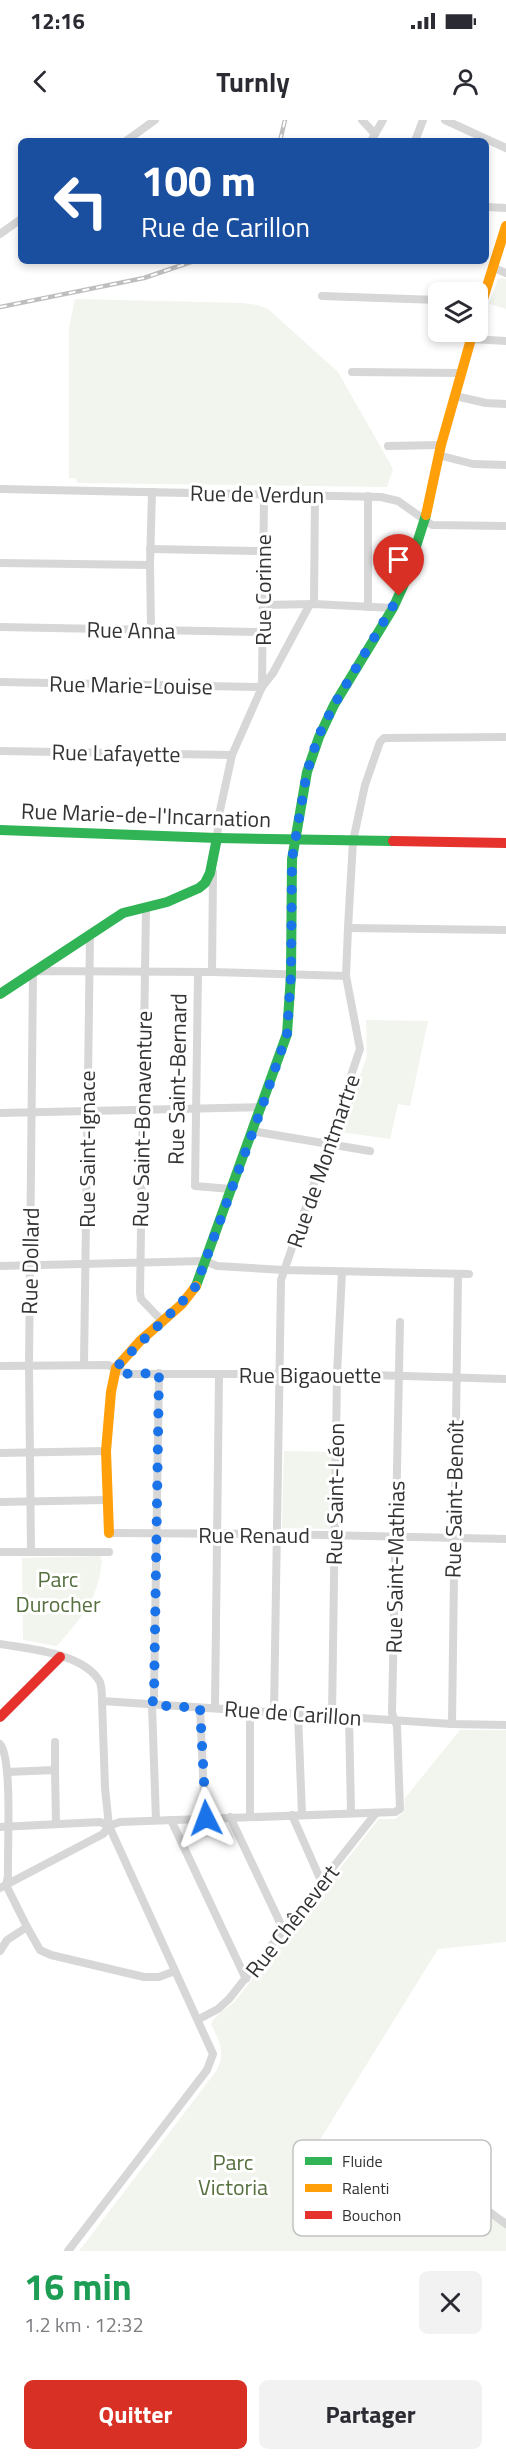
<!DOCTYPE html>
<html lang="fr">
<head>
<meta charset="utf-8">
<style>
	body { margin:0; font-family:"Titillium Web",sans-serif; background:#f2f2f3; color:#2b2b33; height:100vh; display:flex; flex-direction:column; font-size:22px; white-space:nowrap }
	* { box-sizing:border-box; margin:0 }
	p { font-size:20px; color:#7c7c81 }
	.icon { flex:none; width:33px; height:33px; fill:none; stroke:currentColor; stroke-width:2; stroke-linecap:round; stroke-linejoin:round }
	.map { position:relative; height:2131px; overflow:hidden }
	.sheet { display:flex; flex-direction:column; background:#fff; flex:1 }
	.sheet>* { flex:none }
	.banner { position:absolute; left:18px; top:18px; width:471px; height:126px; border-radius:9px; box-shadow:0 3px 9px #0003; background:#1a4fa0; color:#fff; overflow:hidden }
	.fabs { position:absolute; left:428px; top:162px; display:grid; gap:12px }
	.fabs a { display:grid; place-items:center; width:60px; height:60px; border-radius:9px; background:#fff; box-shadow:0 3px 9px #0003; font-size:30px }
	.pin { position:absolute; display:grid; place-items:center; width:51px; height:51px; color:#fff; margin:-62px -26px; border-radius:50% 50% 50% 0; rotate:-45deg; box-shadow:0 0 6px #0007 }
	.pin .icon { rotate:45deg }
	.me { position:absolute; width:66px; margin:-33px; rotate:357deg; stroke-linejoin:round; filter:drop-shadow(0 0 4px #0008) }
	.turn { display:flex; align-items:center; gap:21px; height:126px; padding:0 24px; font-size:27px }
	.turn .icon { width:78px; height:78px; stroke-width:2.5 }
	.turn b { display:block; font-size:42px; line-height:51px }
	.round { display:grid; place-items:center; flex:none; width:63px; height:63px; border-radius:9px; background:#f2f2f3 }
	.overview { display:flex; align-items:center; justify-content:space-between; height:102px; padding:0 24px }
	h1 { font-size:36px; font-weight:700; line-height:45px; color:#1e9e55 }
	.cta { display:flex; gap:12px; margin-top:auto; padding:12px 24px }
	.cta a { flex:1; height:69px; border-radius:9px; background:#d93025; color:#fff; font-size:24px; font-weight:700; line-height:69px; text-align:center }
	.cta a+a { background:#f2f2f3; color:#2b2b33 }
	.status { display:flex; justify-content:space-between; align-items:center; height:42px; padding:0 30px; background:#fff; direction:ltr }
	.status svg { height:16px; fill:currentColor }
	header { display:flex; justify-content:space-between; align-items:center; height:78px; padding:0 24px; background:#fff; font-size:27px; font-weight:700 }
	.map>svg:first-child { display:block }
</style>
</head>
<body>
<div class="status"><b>12:16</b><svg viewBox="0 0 49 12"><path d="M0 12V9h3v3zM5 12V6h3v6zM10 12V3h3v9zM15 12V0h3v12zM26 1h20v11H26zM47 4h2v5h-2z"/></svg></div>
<header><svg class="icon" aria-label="back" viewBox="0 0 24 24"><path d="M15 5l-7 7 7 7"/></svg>Turnly<svg class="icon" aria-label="person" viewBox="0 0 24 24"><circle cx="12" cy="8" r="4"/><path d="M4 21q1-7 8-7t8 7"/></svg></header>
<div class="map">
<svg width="506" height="2131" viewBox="0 0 506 2131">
	<rect width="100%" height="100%" fill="#fff"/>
	<g fill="#f1f5ed">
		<polygon points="502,158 506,159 506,189 489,184 498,159"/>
		<polygon points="75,179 243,183 258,185 268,189 338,252 393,349 387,367 78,363 75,358 69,358 69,208"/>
		<polygon points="366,900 428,901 410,986 398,984 390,1019 340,1012 367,936"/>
		<polygon points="284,1331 333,1332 331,1409 282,1408"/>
		<path d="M 100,1436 L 102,1441 C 97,1482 83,1495 57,1526 L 23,1520 L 22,1438 Z"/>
		<path d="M 460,1610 L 506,1610 L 506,1822 L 438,1829 L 308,2039 L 337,2044 L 351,2066 L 414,2064 L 469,2078 L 506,2104 L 506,2131 L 79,2131 L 217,1950 C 226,1932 219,1921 211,1904 C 216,1894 227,1889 235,1881 L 379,1699 L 395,1699 L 404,1692 L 405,1678 Z"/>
	</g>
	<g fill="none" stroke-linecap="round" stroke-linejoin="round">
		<g stroke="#d7d7d7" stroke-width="8">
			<polyline points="362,0 375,14"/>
			<polyline points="445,0 506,28"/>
			<polyline points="126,21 155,0"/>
			<polyline points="371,21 383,0"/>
			<polyline points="415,21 423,0"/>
			<polyline points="486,87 506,88"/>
			<polyline points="0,114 21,99"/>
			<polyline points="492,147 506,153"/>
			<polyline points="322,176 438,180"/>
			<polyline points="471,219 506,221"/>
			<polyline points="352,252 461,253"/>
			<polyline points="455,276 486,283 506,284"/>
			<polyline points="388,326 441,325"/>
			<polyline points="438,335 473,344 506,345"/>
			<polyline points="0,369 381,377 398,381 432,405 506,406"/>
			<polyline points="150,429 262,431"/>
			<polyline points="0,443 150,445"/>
			<polyline points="314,484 315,375"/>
			<polyline points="263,485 314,484 393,488"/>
			<polyline points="368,487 368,376"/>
			<polyline points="0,507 262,512"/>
			<polyline points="151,510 150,445 152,372"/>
			<polyline points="0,562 262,567"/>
			<polyline points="262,567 264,374"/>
			<polyline points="0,631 232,635"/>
			<polyline points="217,718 219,695 232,635 262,567 273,553 310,484"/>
			<polyline points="146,789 140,1173 141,1179 163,1202"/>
			<polyline points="348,808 506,810"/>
			<polyline points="212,852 213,752"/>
			<polyline points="198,853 195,1066 231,1069"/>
			<polyline points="0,993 262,987"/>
			<polyline points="252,1011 370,1031"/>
			<polyline points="0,1146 205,1141 217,1146 284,1150 469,1154"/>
			<polyline points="84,1244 90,815"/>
			<polyline points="0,1246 108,1245 128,1254 337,1254 506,1259"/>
			<polyline points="0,1333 106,1331"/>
			<polyline points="0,1382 106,1380"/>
			<polyline points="109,1413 277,1414 506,1419"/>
			<polyline points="0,1432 109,1432"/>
			<polyline points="31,1432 29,1245 33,851 212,852 346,856"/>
			<path d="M 0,1524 C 29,1529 84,1533 100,1562 C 102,1568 102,1575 102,1581 L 452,1604 L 506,1605"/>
			<polyline points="200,1588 205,1698"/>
			<polyline points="215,1588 219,1255"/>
			<polyline points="250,1590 250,1696"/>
			<polyline points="274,1592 281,1160 360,929 346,856 348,808 353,721 365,665 380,622 384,618 506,617"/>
			<polyline points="298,1594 302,1694"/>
			<polyline points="332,1596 337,1254 342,1152"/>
			<polyline points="349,1597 351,1692"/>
			<polyline points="452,1604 458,1154"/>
			<polyline points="55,1622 55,1650"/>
			<path d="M 0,1624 C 13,1639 7,1732 8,1756 L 6,1765 L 27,1807"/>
			<polyline points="7,1652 55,1650 56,1703"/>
			<polyline points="292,1695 322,1763"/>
			<polyline points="230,1697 284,1811"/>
			<polyline points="156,1700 152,1585 154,1576 159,1253"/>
			<polyline points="171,1700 246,1859"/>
			<polyline points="0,1707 100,1702 109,1706 120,1702 395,1692 400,1689 397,1606 392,1593 400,1202"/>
			<polyline points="0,1768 103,1714 109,1706"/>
			<polyline points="0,1831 7,1820 27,1807 40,1830 51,1835 144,1857 159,1857 175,1851"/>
			<polyline points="199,1899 218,1889 229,1879 376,1693"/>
			<path d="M 351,2066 C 389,2065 432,2058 467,2077 C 481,2084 493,2095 506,2104"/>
			<polyline points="68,2131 207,1950 213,1934 109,1706 105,1668 102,1581"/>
		</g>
		<g stroke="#30b455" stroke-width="10">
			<polyline points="0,710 217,718 393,721"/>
			<polyline points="0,874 123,793 167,782 199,768 205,763 210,753 217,718"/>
			<polyline points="196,1166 287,914 291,855 292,739 307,652 319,617 334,585 393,488 404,464 426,395"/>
		</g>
		<g stroke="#ff9f0a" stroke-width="10">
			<polyline points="477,198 506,106"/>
			<polyline points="426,395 441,325 473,212"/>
			<polyline points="109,1413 106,1331 111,1272 116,1248 140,1221 182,1184 196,1166"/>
		</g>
		<g stroke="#e5322d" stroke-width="10">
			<polyline points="393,721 506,723"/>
			<polyline points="0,1597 60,1537"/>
		</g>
		<defs>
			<g id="rail">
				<polyline points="280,21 285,0"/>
				<polyline points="0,187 144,158 194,141"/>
			</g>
		</defs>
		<use href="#rail" stroke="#bebebe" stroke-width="4.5"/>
		<use href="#rail" stroke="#fff" stroke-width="2" stroke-dasharray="7" stroke-linecap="butt"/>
	</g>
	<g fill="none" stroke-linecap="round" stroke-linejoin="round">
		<path stroke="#1a73e8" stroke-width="10" stroke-dasharray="0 18" d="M 206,1698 L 200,1588 L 152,1585 L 154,1576 L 159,1253 L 128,1254 L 116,1248 C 142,1219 171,1196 196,1166 L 262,987 L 287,914 L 291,855 L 292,739 L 307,652 L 318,617 L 334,585 L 399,476"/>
	</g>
	<g text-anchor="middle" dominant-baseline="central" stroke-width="6" stroke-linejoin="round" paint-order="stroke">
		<g font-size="22" fill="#333" stroke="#fff">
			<text transform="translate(257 374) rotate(1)">Rue de Verdun</text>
			<text transform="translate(263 470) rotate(-90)">Rue Corinne</text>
			<text transform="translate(131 510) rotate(1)">Rue Anna</text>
			<text transform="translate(131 565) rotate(1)">Rue Marie-Louise</text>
			<text transform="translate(116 633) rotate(1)">Rue Lafayette</text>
			<text transform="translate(146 695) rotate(2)">Rue Marie-de-l'Incarnation</text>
			<text transform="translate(177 959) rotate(-89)">Rue Saint-Bernard</text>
			<text transform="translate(142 999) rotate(-89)">Rue Saint-Bonaventure</text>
			<text transform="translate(87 1029) rotate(-90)">Rue Saint-Ignace</text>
			<text transform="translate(323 1041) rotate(-71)">Rue de Montmartre</text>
			<text transform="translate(30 1141) rotate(-89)">Rue Dollard</text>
			<text x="310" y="1255">Rue Bigaouette</text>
			<text transform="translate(335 1374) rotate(-89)">Rue Saint-Léon</text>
			<text transform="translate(454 1379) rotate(-89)">Rue Saint-Benoît</text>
			<text x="254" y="1415">Rue Renaud</text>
			<text transform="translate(395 1447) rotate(-89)">Rue Saint-Mathias</text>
			<text transform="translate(293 1593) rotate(4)">Rue de Carillon</text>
			<text transform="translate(292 1801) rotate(-52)">Rue Chênevert</text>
		</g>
		<g font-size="22" fill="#56703f" stroke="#fff">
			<text x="58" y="1459">Parc<tspan x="58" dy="25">Durocher</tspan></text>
			<text x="233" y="2042">Parc<tspan x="233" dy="25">Victoria</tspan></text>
		</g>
	</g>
	<rect x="293" y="2020" width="198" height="96" rx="9" fill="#fff" stroke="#c2c2c2" stroke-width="1.5"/>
	<rect x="305" y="2037" width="27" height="8" fill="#30b455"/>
	<rect x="305" y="2064" width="27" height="8" fill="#ff9f0a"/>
	<rect x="305" y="2091" width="27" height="8" fill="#e5322d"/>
	<g font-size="16" fill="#333">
		<text x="342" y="2047">Fluide</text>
		<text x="342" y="2074">Ralenti</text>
		<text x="342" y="2101">Bouchon</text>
	</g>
</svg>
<div class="fabs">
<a><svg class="icon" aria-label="layers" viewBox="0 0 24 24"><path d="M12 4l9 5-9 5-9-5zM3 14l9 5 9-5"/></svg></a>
</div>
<div class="pin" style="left:399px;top:476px;background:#d93025"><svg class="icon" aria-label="arrive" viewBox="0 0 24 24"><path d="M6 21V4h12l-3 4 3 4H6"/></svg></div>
<svg class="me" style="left:206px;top:1698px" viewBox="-20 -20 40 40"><path d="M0-17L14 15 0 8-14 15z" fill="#1a73e8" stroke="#fff" stroke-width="4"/></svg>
<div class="banner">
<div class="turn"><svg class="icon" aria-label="left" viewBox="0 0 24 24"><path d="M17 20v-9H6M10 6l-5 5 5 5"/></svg><div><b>100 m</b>Rue de Carillon</div></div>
</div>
</div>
<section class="sheet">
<div class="overview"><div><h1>16 min</h1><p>1.2 km · 12:32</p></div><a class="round"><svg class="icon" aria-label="close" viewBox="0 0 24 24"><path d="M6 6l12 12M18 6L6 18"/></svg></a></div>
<div class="cta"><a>Quitter</a><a>Partager</a></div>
</section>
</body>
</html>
